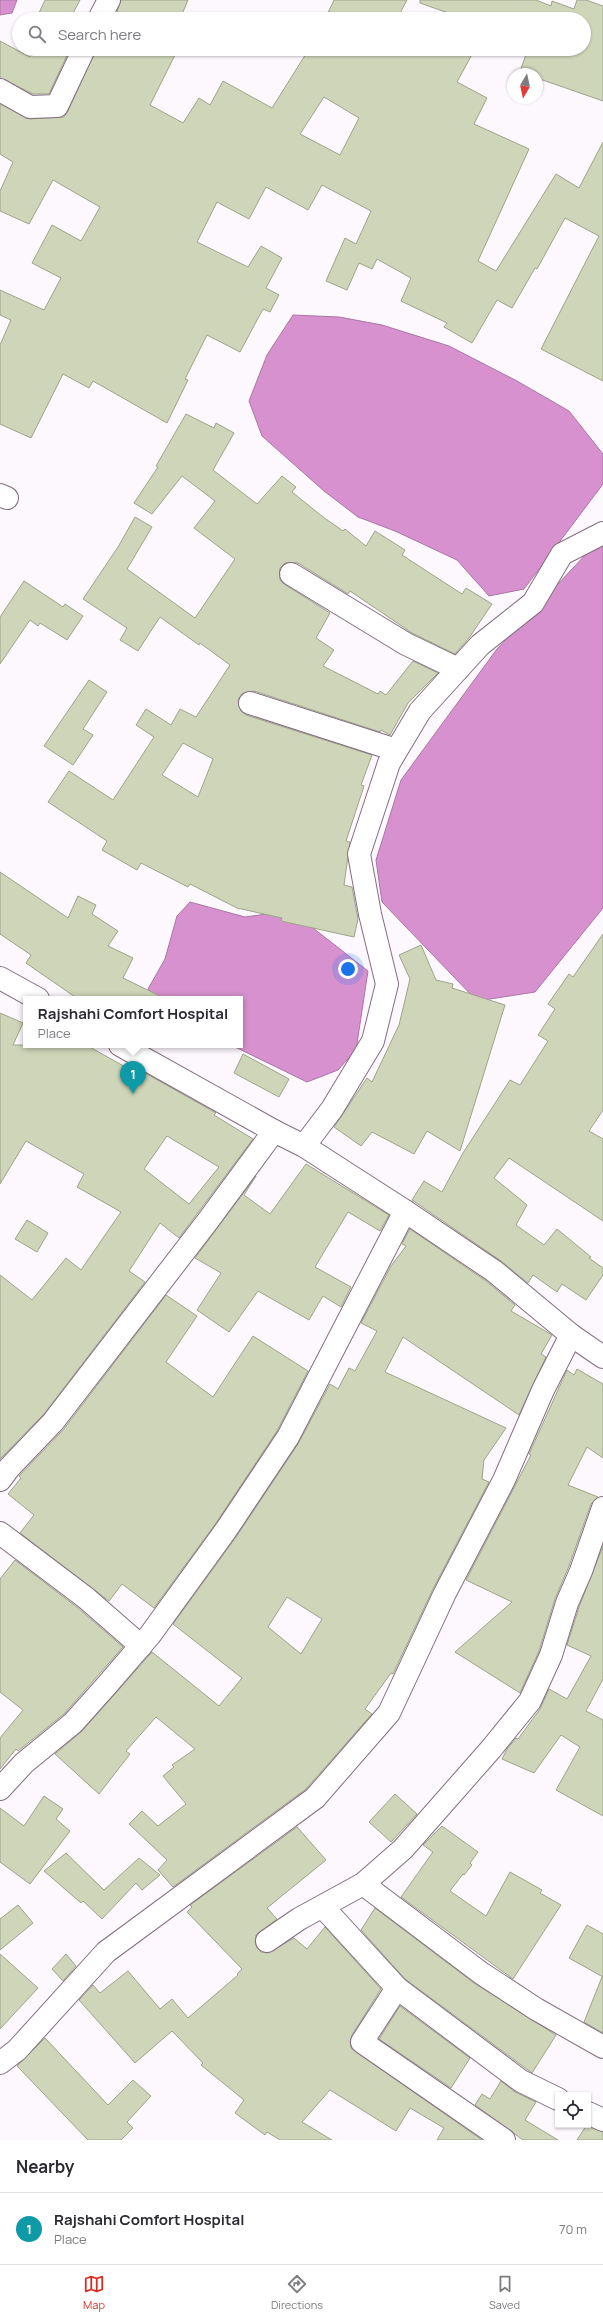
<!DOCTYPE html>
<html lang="en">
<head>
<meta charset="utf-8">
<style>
  body { margin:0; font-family:Manrope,sans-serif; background:#f7f7f7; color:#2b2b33 }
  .controls { position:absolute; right:12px; bottom:12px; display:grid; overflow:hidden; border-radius:0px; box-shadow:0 1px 3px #0004 }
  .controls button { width:36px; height:36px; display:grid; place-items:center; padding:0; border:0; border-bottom:1px solid #e1e1e2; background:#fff; color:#2b2b33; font:20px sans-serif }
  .compass { position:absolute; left:507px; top:68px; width:36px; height:36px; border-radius:50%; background:#fff; box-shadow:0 1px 3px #0004; rotate:189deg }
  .you { position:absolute; left:348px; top:969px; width:14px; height:14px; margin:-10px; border:3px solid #fff; border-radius:50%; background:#1a73e8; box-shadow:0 0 0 6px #1a73e833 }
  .badge { display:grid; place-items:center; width:26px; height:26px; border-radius:50%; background:#d93025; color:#fff; font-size:13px; font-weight:700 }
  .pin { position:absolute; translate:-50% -33px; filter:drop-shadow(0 1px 2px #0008) }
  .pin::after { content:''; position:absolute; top:21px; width:14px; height:12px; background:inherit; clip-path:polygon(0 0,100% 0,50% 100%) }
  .popup { position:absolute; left:23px; top:996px; width:220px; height:52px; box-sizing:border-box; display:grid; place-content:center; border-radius:0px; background:#fff; filter:drop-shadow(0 1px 3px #0005); font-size:13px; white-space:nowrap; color:#7c7c81 }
  .popup b { font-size:15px; color:#2b2b33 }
  .popup::after { content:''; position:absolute; left:50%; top:100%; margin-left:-8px; border:8px solid transparent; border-top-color:#fff }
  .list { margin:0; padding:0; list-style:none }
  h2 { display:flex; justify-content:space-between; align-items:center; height:52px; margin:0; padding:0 16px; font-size:17px }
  h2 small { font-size:13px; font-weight:400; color:#7c7c81 }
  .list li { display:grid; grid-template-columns:26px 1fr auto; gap:12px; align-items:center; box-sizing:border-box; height:72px; padding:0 16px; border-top:1px solid #e1e1e2 }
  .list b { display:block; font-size:15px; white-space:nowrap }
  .list p { margin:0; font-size:13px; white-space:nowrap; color:#7c7c81 }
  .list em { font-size:13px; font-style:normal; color:#7c7c81 }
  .icon { flex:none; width:22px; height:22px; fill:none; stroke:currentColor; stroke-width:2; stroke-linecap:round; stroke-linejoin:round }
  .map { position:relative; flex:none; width:603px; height:2140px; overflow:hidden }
  .search { position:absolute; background:#fff; box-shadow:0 1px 3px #0004; left:12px; right:12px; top:12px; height:44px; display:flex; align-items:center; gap:10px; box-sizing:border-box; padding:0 14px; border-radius:22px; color:#7c7c81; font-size:15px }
  .sheet { height:124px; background:#fff }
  nav { display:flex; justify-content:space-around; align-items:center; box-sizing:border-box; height:56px; border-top:1px solid #e1e1e2; background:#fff; font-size:11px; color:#7c7c81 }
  nav a { display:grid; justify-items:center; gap:2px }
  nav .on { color:#d93025 }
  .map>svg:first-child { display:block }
  .water { fill:#d891cf; stroke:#aa76a4 }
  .building { fill:#ced5b8; stroke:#9da489; fill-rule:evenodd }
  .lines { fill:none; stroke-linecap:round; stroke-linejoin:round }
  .minor-casing { stroke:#846e81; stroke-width:24 }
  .minor { stroke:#fff; stroke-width:22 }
</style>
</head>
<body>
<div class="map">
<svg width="603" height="2140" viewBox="0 0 603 2140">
  <rect width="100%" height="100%" fill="#fdf8fd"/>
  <!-- water -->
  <g class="water">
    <polygon points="0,0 17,0 12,13 0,15"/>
    <polygon points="293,315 339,317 382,325 449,346 517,381 569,411 603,454 603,484 524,589 489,596 457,560 395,531 358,517 324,491 262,436 249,401 267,355"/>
    <polygon points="603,545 603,908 535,992 477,1001 382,902 376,860 401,780 497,649 588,552"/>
    <polygon points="190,902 245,917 274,913 313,928 368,971 356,1050 338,1070 307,1082 231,1045 240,1045 240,999 155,999 148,989 165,959 177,916"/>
  </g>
  <!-- building -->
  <g class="building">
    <polygon points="45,0 80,0 70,19 45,19 38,15"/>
    <polygon points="121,0 188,0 180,19 131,19 117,12"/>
    <polygon points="334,0 407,0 397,19 325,19"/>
    <polygon points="420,0 536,0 551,6 552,1 574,9 577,0 586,0 603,6 603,101 537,78 537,74 519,74 528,49 584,49 584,19 465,19 420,3"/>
    <polygon points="0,41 30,57 34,49 70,49 49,94 33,94 0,78"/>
    <path d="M 96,49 L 178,49 L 150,105 L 183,123 L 199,98 L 210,105 L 223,81 L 272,108 L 309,49 L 475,49 L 457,82 L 487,98 L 474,124 L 529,149 L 478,261 L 496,271 L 556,174 L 579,188 L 603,142 L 603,381 L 541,349 L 599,236 L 565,218 L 537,269 L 535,268 L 512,308 L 497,300 L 472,343 L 444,327 L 447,323 L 401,301 L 411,278 L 377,259 L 372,269 L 359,263 L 347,290 L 326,281 L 345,238 L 356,244 L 371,211 L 322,185 L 308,210 L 266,187 L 249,219 L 217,202 L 197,242 L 248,267 L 261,246 L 282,258 L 266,288 L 279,295 L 270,312 L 263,309 L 240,352 L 207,335 L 185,379 L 188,380 L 167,423 L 93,381 L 89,388 L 63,374 L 31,438 L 0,424 L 0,345 L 11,320 L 0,315 L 0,290 L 44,310 L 61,278 L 32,263 L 52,225 L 81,241 L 100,207 L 53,180 L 29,224 L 0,211 L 0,191 L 13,162 L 0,154 L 0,104 L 30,119 L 64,117 L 68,111 ZM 324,97 L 359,118 L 340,155 L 300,134 Z"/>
    <path d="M 186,414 L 214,428 L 216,423 L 234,433 L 213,470 L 257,504 L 282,476 L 296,487 L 292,492 L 323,517 L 343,531 L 345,529 L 366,546 L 375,531 L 405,550 L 402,555 L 462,594 L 466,588 L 492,604 L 469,638 L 455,654 L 412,633 L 350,591 L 348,594 L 298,563 L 285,563 L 280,568 L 280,580 L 284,584 L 330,613 L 316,638 L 334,650 L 323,666 L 378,694 L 380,691 L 386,695 L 413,661 L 438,673 L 408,703 L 390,735 L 381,730 L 380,732 L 254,691 L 242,694 L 238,700 L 241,711 L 246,715 L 372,755 L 361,785 L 364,786 L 346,841 L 350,842 L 344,885 L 352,887 L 358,919 L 354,937 L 281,921 L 282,918 L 237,908 L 190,884 L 188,887 L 141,863 L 137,870 L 102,850 L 107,841 L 48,802 L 69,771 L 113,800 L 154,737 L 136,725 L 146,709 L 171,725 L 180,709 L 196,717 L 230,665 L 200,643 L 199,645 L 160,617 L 138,651 L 120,640 L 127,628 L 83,599 L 118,547 L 135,517 L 152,527 L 127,569 L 195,618 L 235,559 L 194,528 L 215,501 L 182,476 L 152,514 L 134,503 L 158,467 L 156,466 ZM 183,743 L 213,759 L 198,797 L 162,775 Z"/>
    <polygon points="24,581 63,607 65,604 83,616 67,640 40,623 38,626 30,620 0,664 0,617"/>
    <polygon points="89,680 107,692 83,729 93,735 73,765 44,746"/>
    <polygon points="0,872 68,918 78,896 96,905 92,914 118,931 108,946 133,958 123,978 166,999 78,999 26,963 31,955 0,934"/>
    <polygon points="603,934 603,1110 589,1131 603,1139 603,1221 509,1158 494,1178 527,1205 516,1225 544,1245 557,1229 591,1257 589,1258 603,1268 603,1275 586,1300 562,1284 557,1292 533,1275 528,1283 501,1261 412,1200 424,1181 442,1192 463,1153 510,1080 520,1085 548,1041 538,1035 555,1009 548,1004 569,974 573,977"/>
    <polygon points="421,945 436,980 453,984 452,988 505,1005 460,1151 427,1131 414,1154 372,1132 361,1146 334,1127 367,1078 372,1082 399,1025 410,979 399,955"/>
    <path d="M 0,1013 L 23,1023 L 13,1045 L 86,1045 L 129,1069 L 131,1065 L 216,1113 L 214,1115 L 253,1139 L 179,1238 L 160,1223 L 129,1271 L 145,1282 L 44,1414 L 0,1459 L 0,1275 L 32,1300 L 66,1258 L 81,1270 L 121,1212 L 77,1187 L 84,1174 L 26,1141 L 0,1184 ZM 167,1136 L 219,1167 L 189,1204 L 144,1169 Z"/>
    <polygon points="243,1054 289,1079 279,1097 234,1073"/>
    <polygon points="306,1164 389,1215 380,1231 348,1212 315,1267 351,1287 341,1307 323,1296 309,1320 258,1291 229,1332 197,1310 221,1273 195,1258 256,1176 244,1195 270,1214"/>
    <polygon points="27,1220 48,1233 37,1252 15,1239"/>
    <path d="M 410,1229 L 486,1281 L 515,1305 L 511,1311 L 552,1335 L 541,1354 L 546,1357 L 519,1415 L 403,1337 L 385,1372 L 506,1428 L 484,1460 L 482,1479 L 489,1482 L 434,1587 L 393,1674 L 391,1673 L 365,1709 L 372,1714 L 306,1789 L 173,1887 L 158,1870 L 167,1860 L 129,1824 L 142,1811 L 158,1826 L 186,1804 L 163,1776 L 174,1767 L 172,1765 L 195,1749 L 156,1717 L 126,1751 L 130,1754 L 99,1794 L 55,1754 L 82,1731 L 152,1652 L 219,1706 L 242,1678 L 173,1624 L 236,1537 L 298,1444 L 330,1384 L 338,1389 L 349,1368 L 355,1371 L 377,1331 L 361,1323 L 391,1266 L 406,1246 L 402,1244 ZM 287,1597 L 322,1619 L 301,1654 L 268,1627 Z"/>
    <polygon points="166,1295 197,1316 166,1362 213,1397 253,1336 308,1371 277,1431 216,1523 154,1608 122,1584 109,1601 20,1533 34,1515 8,1494 21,1478 19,1476 63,1430"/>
    <polygon points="577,1369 603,1384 603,1458 587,1447 568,1485 598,1497 591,1504 569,1566 555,1599 539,1651 520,1693 455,1652 512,1602 466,1580 531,1455 529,1454 567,1370 574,1375"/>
    <polygon points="603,1546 603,1679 586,1711 603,1720 603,1816 556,1790 580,1747 561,1735 534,1773 502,1759 507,1749 516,1738 518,1739 540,1709 549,1689 567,1699 591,1656 567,1645 579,1607"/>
    <polygon points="15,1560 78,1608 123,1647 64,1714 18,1751 16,1749 0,1769 0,1738 23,1710 0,1692 0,1579"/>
    <polygon points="395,1794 417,1814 391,1842 369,1822"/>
    <polygon points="44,1796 63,1809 56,1819 70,1831 30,1884 0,1862 0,1808 24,1826"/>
    <polygon points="442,1826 478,1852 470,1863 472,1865 464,1875 463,1874 450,1891 486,1916 510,1872 542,1890 540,1893 561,1905 513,1979 401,1897 433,1852 423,1845"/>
    <polygon points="297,1827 326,1860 267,1908 277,1919 256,1935 255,1942 257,1948 261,1952 268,1953 294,1938 307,1949 325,1927 381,1989 352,2035 350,2042 351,2048 482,2140 437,2140 444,2128 410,2108 396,2131 330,2090 302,2122 332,2140 280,2140 267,2132 265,2135 235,2113 244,2100 201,2065 203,2063 172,2031 135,2063 79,2000 93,1985 100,1993 128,1971 160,2009 172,1999 188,2018 238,1975 237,1974 242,1969 187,1912 192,1907 190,1905"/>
    <polygon points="66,1853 104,1890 139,1858 160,1875 142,1890 136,1883 102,1919 83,1901 81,1903 44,1871"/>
    <polygon points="18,1905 33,1923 0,1950 0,1919"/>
    <polygon points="375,1908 474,1983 556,2035 532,2073 405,1979 361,1930"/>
    <polygon points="587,1925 603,1934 603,1977 569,1958"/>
    <polygon points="0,1954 38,1988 0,2029"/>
    <polygon points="66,1954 76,1966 63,1981 52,1969"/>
    <polygon points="602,1977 603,1977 603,2033 584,2022"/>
    <polygon points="400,2006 470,2058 451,2088 379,2039"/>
    <polygon points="45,2038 108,2105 133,2080 151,2096 127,2122 133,2128 121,2140 88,2140 17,2066"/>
    <polygon points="501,2081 515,2092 536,2102 525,2120 558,2140 523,2140 475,2105 482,2094 490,2099"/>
    <polygon points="586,2126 603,2132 603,2140 577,2140"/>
  </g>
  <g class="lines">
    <!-- minor casing -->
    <g class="minor-casing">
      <g id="minor">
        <polyline points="99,19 109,0"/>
        <polyline points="0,90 30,107 57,106 84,49"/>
        <polyline points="0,495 7,498"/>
        <polyline points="291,574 406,644 458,669"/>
        <polyline points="250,703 396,750"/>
        <polyline points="0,978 38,999"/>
        <polyline points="120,1045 274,1131 304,1146 405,1211 494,1271 571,1335 603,1357"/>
        <polyline points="304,1146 332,1109 373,1041 387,984 370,914 359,854 389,763 420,711 480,645 533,603 562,554 603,533"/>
        <polyline points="0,1480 9,1468 53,1422 207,1222 274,1131"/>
        <polyline points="0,1533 86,1598 141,1646"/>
        <polyline points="0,1789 24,1763 73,1723 107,1685 150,1635 226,1530 288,1437 405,1211"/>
        <polyline points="363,1884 481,1973 536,2009 603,2047"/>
        <polyline points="323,1907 397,1988 521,2081 558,2099"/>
        <polyline points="267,1941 299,1919 363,1884 403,1849 491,1749 530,1701 551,1655 567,1603 581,1571 603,1508"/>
        <polyline points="397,1988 362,2042 504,2140"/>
        <polyline points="0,2063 17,2050 106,1952 315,1798 389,1713 445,1593 504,1480 543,1390 571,1335"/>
        <polyline points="588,2113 603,2120"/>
      </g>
    </g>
    <!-- minor -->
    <use href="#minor" class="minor"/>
  </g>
</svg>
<div class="controls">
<button><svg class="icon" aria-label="locate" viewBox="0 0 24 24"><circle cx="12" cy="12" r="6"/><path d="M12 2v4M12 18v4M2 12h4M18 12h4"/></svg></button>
</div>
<svg class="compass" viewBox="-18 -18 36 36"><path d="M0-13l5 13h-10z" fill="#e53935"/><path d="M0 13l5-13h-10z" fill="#7c7c81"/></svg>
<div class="you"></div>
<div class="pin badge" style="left:133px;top:1094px;background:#0f9aa8">1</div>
<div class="popup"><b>Rajshahi Comfort Hospital</b>Place</div>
<div class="search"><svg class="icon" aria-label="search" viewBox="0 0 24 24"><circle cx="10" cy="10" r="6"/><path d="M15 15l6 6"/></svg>Search here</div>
</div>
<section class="sheet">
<h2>Nearby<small></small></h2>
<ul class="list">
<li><span class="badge" style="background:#0f9aa8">1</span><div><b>Rajshahi Comfort Hospital</b><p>Place</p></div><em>70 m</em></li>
</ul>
</section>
<nav>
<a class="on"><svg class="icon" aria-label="map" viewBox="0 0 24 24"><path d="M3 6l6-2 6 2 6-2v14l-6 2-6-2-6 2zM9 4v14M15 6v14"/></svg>Map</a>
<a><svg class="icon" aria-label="directions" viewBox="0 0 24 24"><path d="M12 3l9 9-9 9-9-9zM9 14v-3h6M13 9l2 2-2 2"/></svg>Directions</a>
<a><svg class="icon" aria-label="saved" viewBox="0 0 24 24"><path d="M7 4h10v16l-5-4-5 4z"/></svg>Saved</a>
</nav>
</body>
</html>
